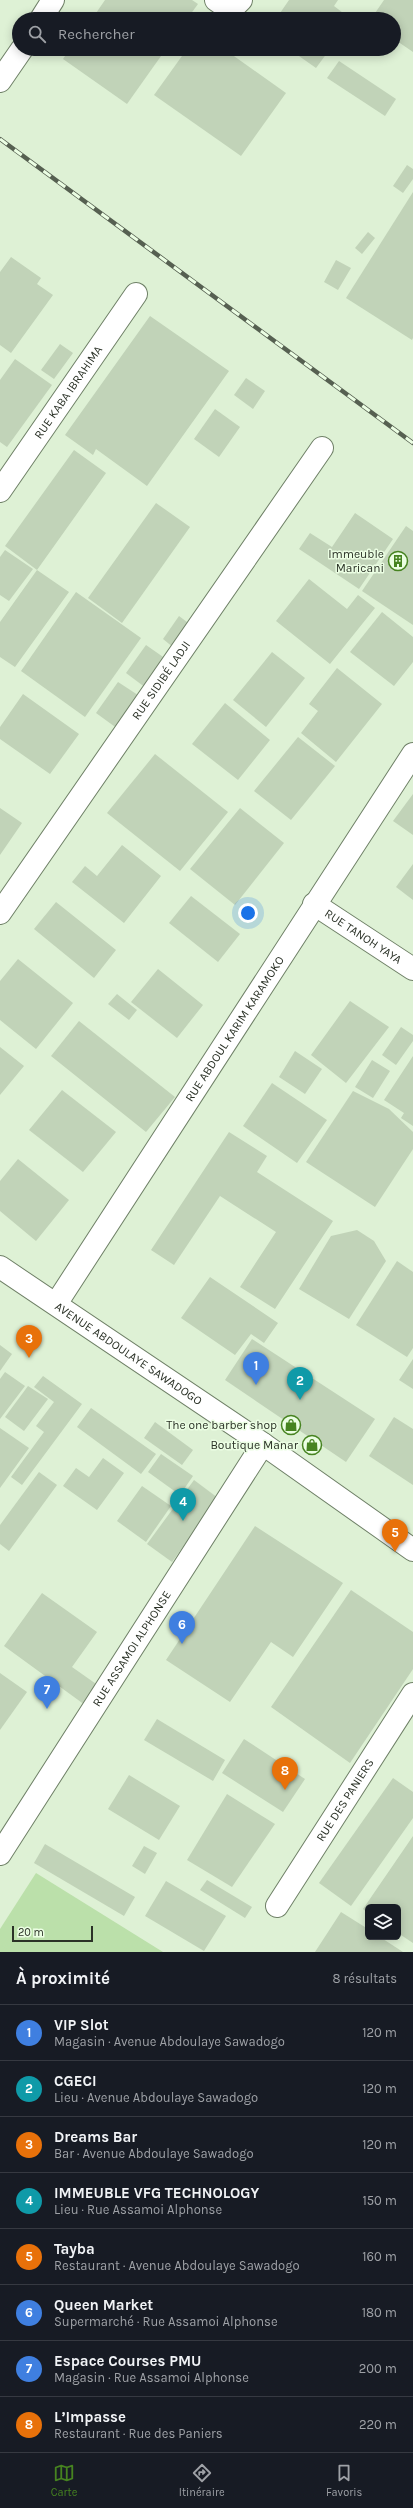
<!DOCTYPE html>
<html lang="fr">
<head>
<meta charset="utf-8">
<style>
  body { margin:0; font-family:Karla,sans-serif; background:#20242c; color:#f1f3f6 }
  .controls { position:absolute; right:12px; bottom:12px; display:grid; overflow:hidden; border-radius:6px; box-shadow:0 2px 10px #0003 }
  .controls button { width:36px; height:36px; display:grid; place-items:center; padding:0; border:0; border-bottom:1px solid #363941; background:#171b24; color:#f1f3f6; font:20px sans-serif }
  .scale { position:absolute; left:12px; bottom:10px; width:81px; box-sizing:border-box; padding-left:4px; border:2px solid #2b3227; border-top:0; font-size:11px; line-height:14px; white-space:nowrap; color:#2b3227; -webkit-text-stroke:3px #ebfee3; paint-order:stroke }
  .you { position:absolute; left:248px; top:913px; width:14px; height:14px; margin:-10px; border:3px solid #fff; border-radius:50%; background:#1a73e8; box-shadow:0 0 0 6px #1a73e833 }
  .badge { display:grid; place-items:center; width:26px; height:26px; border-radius:50%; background:#468320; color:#fff; font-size:13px; font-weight:700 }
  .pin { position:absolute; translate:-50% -33px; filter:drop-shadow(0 1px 2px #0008) }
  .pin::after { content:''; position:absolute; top:21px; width:14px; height:12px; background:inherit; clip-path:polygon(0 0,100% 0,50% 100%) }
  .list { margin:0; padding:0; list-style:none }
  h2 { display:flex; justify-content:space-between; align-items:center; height:52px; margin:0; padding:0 16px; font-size:17px }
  h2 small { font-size:13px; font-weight:400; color:#9ea1a6 }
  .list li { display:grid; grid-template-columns:26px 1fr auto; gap:12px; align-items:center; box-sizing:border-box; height:56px; padding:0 16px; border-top:1px solid #363941 }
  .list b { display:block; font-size:15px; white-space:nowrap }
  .list p { margin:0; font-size:13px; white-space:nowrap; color:#9ea1a6 }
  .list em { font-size:13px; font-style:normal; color:#9ea1a6 }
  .icon { flex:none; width:22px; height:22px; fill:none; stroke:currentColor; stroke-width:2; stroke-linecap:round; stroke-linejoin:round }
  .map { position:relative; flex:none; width:413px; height:1952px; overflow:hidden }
  .search { position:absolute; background:#171b24; box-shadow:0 2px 10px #0003; left:12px; right:12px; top:12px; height:44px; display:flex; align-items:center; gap:10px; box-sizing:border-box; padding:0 14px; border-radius:22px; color:#9ea1a6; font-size:15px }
  .sheet { height:500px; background:#171b24 }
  nav { display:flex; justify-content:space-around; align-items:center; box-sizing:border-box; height:56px; border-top:1px solid #363941; background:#171b24; font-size:11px; color:#9ea1a6 }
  nav a { display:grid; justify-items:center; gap:2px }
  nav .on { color:#468320 }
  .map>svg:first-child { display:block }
  .green { fill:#bbe0aa }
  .building { fill:#c1d3b8 }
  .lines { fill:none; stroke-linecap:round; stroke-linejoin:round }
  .minor-casing { stroke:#6f8067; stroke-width:24 }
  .minor { stroke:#fff; stroke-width:22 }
  .rail-casing { stroke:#566051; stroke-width:4.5 }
  .rail { stroke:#ebfee3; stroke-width:3; stroke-dasharray:9; stroke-linecap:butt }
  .labels { text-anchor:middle; stroke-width:3; stroke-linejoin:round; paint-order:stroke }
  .street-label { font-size:12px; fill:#2b3227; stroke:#ebfee3 }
  .poi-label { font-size:12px; fill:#2b3227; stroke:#ebfee3; text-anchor:end }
</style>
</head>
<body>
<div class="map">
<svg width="413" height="1952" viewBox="0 0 413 1952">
  <rect width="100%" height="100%" fill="#def1d5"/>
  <!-- green -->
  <polygon class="green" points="36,1873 163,1952 0,1952 0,1929"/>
  <!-- building -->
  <g class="building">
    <polygon points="105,0 192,0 198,4 187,19 92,19"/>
    <polygon points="289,0 338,0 334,6 351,19 276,19"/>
    <polygon points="384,0 413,0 413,52 394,39 394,19 371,19"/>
    <polygon points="70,49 166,49 127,104 63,59"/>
    <polygon points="187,49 224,49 286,93 241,156 154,95"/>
    <polygon points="289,49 330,49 316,68"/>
    <polygon points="339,61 396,99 385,116 327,78"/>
    <polygon points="407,165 413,169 413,179 403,193 393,186"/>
    <polygon points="413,192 413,338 412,340 346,298"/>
    <polygon points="368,232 375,238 362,254 355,248"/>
    <polygon points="11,257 41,278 37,284 53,295 11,353 0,345 0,272"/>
    <polygon points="336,260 351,268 338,290 324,282"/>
    <polygon points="150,316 229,371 147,486 96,449 93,455 65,435"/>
    <polygon points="60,344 73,353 54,379 41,370"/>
    <polygon points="15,359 52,385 7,447 0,442 0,380"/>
    <polygon points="246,378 265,391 253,409 234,395"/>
    <polygon points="215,409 240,427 219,457 194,439"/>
    <polygon points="74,450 106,473 37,570 69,592 15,667 0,657 0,622 37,570 5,546"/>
    <polygon points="156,503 190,527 122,623 88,598"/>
    <polygon points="355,513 393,539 359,589 299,549 310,533 332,547"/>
    <polygon points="406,526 413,531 413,625 362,591"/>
    <polygon points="5,550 33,569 9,601 0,595 0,557"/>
    <polygon points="309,579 347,609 358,595 375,608 330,664 276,621"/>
    <polygon points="76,592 141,638 85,717 21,671"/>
    <polygon points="382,612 413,637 413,662 394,686 350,652"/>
    <polygon points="179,616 191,625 174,648 163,639"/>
    <polygon points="146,645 166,659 146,688 126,673"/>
    <polygon points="272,652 305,678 266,727 233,700"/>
    <polygon points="337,668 382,704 336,762 301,733 318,711 309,704"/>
    <polygon points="118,682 141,697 118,729 96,713"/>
    <polygon points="23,694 79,734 50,774 0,739 0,727"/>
    <polygon points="225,703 270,740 238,780 192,744"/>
    <polygon points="298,737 335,766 291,820 254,791"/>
    <polygon points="155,754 228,812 180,871 107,813"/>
    <polygon points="413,794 413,835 393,821"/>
    <polygon points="0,808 22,823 0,855"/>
    <polygon points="240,808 284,843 235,905 190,869"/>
    <polygon points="122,845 161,876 124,923 72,882 85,866 97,876"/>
    <polygon points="413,864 413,900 396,887"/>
    <polygon points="191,896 240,934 218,962 169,923"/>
    <polygon points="56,902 116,950 94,978 34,929"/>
    <polygon points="18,959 73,1003 36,1049 0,1020 0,981"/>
    <polygon points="158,969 203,1005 177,1038 131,1002"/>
    <polygon points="117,994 137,1010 129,1020 108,1004"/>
    <polygon points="350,1001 389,1027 346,1083 311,1055"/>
    <polygon points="79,1021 175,1097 146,1132 51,1056"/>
    <polygon points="401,1027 413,1035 413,1041 396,1065 382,1055"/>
    <polygon points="0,1047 24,1066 0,1095"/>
    <polygon points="295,1051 322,1069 305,1094 279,1077"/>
    <polygon points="413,1056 413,1126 401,1118 404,1113 384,1100"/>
    <polygon points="372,1060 390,1071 373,1098 355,1087"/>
    <polygon points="272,1083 327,1120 297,1163 243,1126"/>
    <polygon points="62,1090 116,1132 83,1172 29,1130"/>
    <polygon points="353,1091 389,1109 413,1132 413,1149 375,1207 306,1162"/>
    <polygon points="229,1132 267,1156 257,1172 333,1221 275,1309 240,1287 276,1232 220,1196 174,1265 151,1250"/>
    <polygon points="18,1159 69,1200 36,1241 0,1211 0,1181"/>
    <polygon points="357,1230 374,1241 386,1261 349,1319 299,1289 331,1236"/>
    <polygon points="397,1261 413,1272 413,1348 407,1357 356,1325"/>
    <polygon points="210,1277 278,1323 264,1343 251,1334 235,1355 181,1318"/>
    <polygon points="252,1339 375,1419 346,1462 225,1380"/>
    <polygon points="0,1345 12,1354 0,1371"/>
    <polygon points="413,1359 413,1389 399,1380"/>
    <polygon points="5,1372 25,1386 0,1419 0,1379"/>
    <polygon points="43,1376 82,1404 22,1485 11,1477 44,1432 36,1426 54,1402 34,1387"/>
    <polygon points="28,1386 48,1399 24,1431 5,1417"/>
    <polygon points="91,1408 156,1454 141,1474 77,1427"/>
    <polygon points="394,1417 413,1429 413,1485 369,1456"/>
    <polygon points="155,1422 193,1450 182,1465 144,1438"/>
    <polygon points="0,1428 29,1448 0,1488"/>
    <polygon points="161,1454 193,1476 180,1495 148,1472"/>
    <polygon points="103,1458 124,1473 97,1510 63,1486 76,1468 89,1477"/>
    <polygon points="39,1472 57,1485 9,1551 0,1544 0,1525"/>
    <polygon points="194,1480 218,1498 172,1562 147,1544"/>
    <polygon points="142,1486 171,1506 146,1542 117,1521"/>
    <polygon points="255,1526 343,1583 293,1657 271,1642 230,1702 166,1660"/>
    <polygon points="351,1590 413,1632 413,1669 350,1763 271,1707"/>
    <polygon points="42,1593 97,1632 72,1667 99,1686 85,1705 4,1646"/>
    <polygon points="0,1673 27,1692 0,1730"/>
    <polygon points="157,1719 225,1760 213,1781 144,1740"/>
    <polygon points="244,1739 305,1779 283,1812 222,1773"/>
    <polygon points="129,1775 180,1806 159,1840 108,1809"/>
    <polygon points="393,1778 413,1792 413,1818 351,1906 319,1883"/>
    <polygon points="227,1794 275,1824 232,1887 187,1860"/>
    <polygon points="413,1836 413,1943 398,1933 398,1907 368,1907 368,1913 363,1909"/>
    <polygon points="45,1844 135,1897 124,1916 34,1863"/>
    <polygon points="144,1846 157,1853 145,1874 132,1866"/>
    <polygon points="207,1880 252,1907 245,1918 200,1890"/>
    <polygon points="166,1881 226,1916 204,1951 145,1916"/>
    <polygon points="341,1912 368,1929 368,1937 380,1937 403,1952 315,1952"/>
  </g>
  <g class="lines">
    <!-- minor casing -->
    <g class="minor-casing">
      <g id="minor">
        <polyline points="216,0 226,7 237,4 241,0"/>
        <polyline points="41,19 53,0"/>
        <polyline points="0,81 22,49"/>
        <path id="s1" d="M 0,491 L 136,294"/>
        <path id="s2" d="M 314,904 L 413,969"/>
        <path id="s3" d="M 0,913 L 322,448"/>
        <path id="s4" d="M 0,1267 L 263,1444 L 413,1550"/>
        <path id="s5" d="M 56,1304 L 413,754"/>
        <path id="s6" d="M 0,1854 L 263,1444"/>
        <path id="s7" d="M 277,1906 L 413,1694"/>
      </g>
    </g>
    <!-- minor -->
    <use href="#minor" class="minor"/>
    <!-- rail casing -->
    <g class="rail-casing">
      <polyline id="rail" points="0,139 413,443"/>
    </g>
    <!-- rail -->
    <use href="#rail" class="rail"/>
  </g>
  <!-- icons -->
  <defs>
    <g id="building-ring" transform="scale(1)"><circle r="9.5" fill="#ebfee3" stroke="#468320" stroke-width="1.5"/><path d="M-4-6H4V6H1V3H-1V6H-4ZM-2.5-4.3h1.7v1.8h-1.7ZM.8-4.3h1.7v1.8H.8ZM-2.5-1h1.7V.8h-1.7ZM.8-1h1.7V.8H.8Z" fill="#468320"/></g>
    <g id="shop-ring" transform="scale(1)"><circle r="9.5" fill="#ebfee3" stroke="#468320" stroke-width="1.5"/><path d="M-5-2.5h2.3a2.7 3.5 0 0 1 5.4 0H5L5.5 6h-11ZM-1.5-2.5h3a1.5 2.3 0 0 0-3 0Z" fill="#468320"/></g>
  </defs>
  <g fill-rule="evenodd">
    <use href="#building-ring" x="398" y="561"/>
    <use href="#shop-ring" x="291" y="1425"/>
    <use href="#shop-ring" x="312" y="1445"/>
  </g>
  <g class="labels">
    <!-- street labels -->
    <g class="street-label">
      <text dy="4" stroke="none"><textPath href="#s1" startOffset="120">RUE KABA IBRAHIMA</textPath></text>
      <text dy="4" stroke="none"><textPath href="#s3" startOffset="283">RUE SIDIBÉ LADJI</textPath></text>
      <text dy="4" stroke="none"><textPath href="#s2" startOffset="59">RUE TANOH YAYA</textPath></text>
      <text dy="4" stroke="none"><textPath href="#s5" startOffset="328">RUE ABDOUL KARIM KARAMOKO</textPath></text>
      <text dy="4" stroke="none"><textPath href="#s4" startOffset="155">AVENUE ABDOULAYE SAWADOGO</textPath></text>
      <text dy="4" stroke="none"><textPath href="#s6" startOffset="244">RUE ASSAMOI ALPHONSE</textPath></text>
      <text dy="4" stroke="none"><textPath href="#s7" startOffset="126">RUE DES PANIERS</textPath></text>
    </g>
    <!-- poi labels -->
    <g class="poi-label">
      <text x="384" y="558">Immeuble<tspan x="384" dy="14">Maricani</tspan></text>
      <text x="277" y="1429">The one barber shop</text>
      <text x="298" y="1449">Boutique Manar</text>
    </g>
  </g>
</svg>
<div class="controls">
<button><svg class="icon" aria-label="layers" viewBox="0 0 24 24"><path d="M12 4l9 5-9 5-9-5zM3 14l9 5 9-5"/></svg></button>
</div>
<div class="scale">20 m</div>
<div class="you"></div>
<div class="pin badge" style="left:256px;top:1385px;background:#3f7fe0">1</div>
<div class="pin badge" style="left:300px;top:1400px;background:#0f9aa8">2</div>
<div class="pin badge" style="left:29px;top:1358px;background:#e8710a">3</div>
<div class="pin badge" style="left:183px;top:1521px;background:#0f9aa8">4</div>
<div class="pin badge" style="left:395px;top:1552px;background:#e8710a">5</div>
<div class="pin badge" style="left:182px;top:1644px;background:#3f7fe0">6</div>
<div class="pin badge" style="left:47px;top:1709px;background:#3f7fe0">7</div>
<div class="pin badge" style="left:285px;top:1790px;background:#e8710a">8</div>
<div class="search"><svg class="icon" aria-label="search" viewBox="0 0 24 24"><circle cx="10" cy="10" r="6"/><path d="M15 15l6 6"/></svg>Rechercher</div>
</div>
<section class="sheet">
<h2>À proximité<small>8 résultats</small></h2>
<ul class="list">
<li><span class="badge" style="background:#3f7fe0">1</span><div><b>VIP Slot</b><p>Magasin · Avenue Abdoulaye Sawadogo</p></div><em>120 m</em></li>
<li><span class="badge" style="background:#0f9aa8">2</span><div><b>CGECI</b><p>Lieu · Avenue Abdoulaye Sawadogo</p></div><em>120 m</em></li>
<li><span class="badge" style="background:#e8710a">3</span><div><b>Dreams Bar</b><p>Bar · Avenue Abdoulaye Sawadogo</p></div><em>120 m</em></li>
<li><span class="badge" style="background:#0f9aa8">4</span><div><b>IMMEUBLE VFG TECHNOLOGY</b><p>Lieu · Rue Assamoi Alphonse</p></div><em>150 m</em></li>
<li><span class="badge" style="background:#e8710a">5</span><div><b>Tayba</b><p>Restaurant · Avenue Abdoulaye Sawadogo</p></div><em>160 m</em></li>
<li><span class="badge" style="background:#3f7fe0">6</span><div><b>Queen Market</b><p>Supermarché · Rue Assamoi Alphonse</p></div><em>180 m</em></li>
<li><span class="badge" style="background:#3f7fe0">7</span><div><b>Espace Courses PMU</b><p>Magasin · Rue Assamoi Alphonse</p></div><em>200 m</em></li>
<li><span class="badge" style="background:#e8710a">8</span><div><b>L’Impasse</b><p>Restaurant · Rue des Paniers</p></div><em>220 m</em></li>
</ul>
</section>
<nav>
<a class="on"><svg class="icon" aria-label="map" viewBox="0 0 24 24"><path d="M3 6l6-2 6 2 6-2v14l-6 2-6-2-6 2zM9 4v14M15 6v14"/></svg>Carte</a>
<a><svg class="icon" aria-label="directions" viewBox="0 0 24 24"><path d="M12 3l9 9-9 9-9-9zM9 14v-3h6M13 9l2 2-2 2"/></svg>Itinéraire</a>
<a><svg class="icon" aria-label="saved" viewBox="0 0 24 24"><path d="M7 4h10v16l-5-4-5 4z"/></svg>Favoris</a>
</nav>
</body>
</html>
